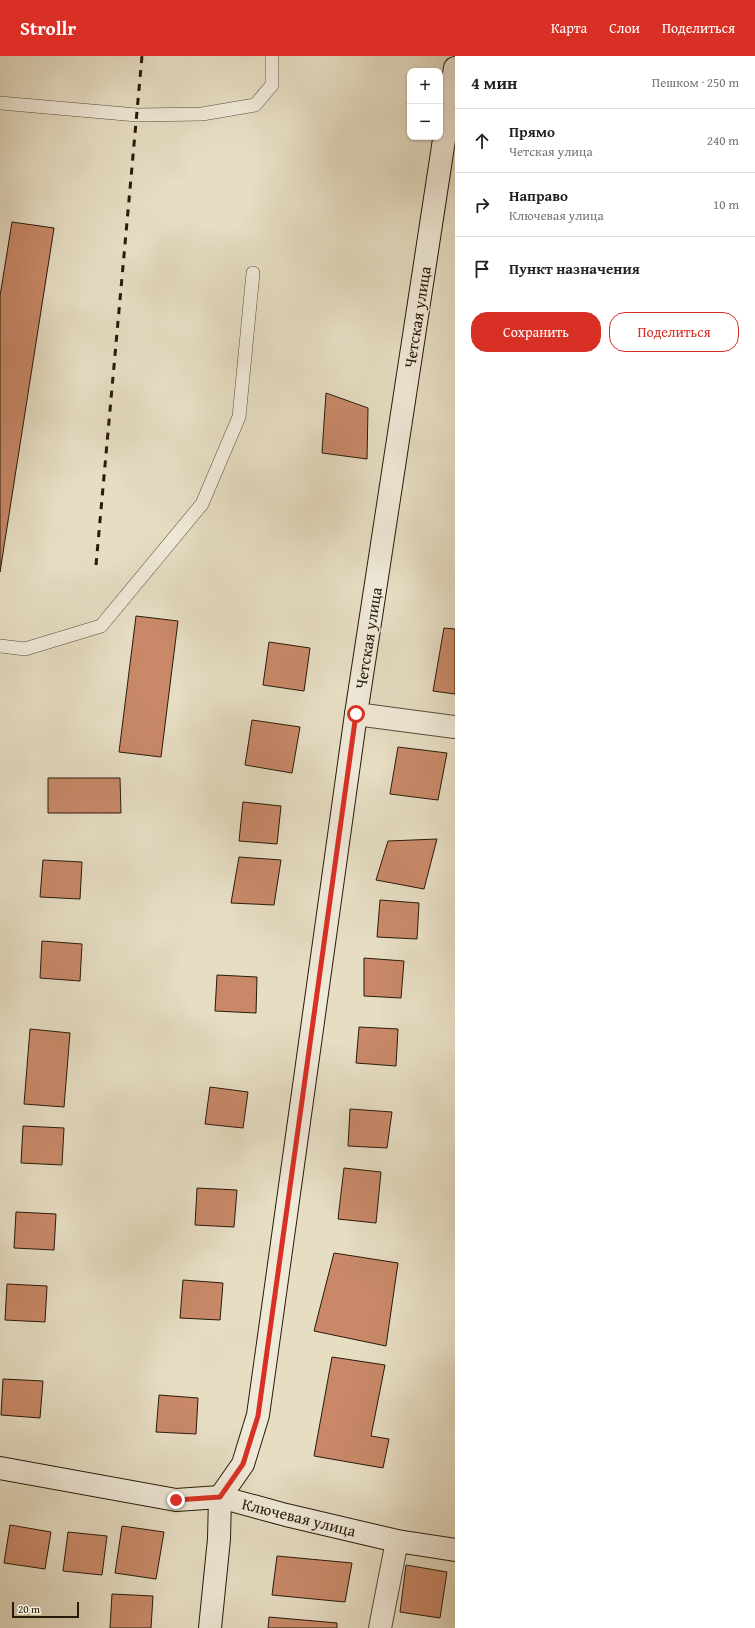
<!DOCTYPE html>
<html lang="ru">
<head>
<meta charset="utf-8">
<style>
  body { margin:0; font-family:"Gentium Book Plus",serif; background:#f6f6f6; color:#222 }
  .controls { position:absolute; right:12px; top:12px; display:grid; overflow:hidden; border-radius:8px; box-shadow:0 1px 3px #0004 }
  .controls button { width:36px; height:36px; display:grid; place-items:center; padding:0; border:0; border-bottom:1px solid #e0e0e0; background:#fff; color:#222; font:20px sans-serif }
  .scale { position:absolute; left:12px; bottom:10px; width:67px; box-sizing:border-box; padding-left:4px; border:2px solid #281a09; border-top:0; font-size:11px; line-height:14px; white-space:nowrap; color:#281a09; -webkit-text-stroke:3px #efe9d8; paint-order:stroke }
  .stop { position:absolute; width:12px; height:12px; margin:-9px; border:3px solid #d93025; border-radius:50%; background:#fff }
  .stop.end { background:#d93025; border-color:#fff; box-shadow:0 1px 4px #0008 }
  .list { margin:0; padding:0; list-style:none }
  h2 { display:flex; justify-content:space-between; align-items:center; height:52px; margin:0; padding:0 16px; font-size:17px }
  h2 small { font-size:13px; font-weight:400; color:#767676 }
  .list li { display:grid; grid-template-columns:26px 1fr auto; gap:12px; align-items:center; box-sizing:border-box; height:64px; padding:0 16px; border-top:1px solid #e0e0e0 }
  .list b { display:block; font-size:15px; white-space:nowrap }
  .list p { margin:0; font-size:13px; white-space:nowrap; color:#767676 }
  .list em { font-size:13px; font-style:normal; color:#767676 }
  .actions { display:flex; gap:8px; padding:12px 16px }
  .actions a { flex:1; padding:9px 0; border:1px solid #d93025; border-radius:16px; text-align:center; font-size:14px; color:#d93025 }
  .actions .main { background:#d93025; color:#fff }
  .icon { flex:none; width:22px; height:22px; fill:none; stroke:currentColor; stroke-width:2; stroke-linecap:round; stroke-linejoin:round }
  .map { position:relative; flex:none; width:455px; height:1572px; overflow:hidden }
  header { display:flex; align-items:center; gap:24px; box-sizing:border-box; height:56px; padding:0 20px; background:#d93025; color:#fff }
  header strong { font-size:19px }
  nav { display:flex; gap:22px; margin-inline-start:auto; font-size:14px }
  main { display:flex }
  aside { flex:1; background:#fff }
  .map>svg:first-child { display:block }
  .building { fill:#c98969; stroke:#281a09 }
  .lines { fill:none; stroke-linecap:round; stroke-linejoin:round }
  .lane-casing { stroke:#584b38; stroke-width:14 }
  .street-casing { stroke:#584b38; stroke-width:24 }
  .secondary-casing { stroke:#281a09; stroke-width:24 }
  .lane { stroke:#efe9d8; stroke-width:13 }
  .street { stroke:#efe9d8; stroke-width:22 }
  .secondary { stroke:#efe9d8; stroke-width:22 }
  .rail { stroke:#281a09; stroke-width:3; stroke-dasharray:7 7; stroke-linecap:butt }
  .route { stroke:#d93025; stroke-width:5 }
  .labels { text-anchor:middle; stroke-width:3; stroke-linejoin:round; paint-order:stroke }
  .street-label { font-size:16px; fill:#281a09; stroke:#efe9d8 }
</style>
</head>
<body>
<header>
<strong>Strollr</strong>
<nav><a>Карта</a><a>Слои</a><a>Поделиться</a></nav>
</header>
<main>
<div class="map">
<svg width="455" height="1572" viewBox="0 0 455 1572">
  <rect width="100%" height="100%" fill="#e6ddc3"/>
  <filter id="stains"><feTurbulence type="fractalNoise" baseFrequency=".005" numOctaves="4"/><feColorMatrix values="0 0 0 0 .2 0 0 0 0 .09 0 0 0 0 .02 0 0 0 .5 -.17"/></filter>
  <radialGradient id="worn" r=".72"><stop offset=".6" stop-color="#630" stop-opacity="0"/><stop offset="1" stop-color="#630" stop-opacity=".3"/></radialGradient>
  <!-- building -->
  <g class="building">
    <polygon points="12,166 54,172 0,516 0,240"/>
    <polygon points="326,337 368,352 367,403 322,397"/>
    <polygon points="136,560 178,565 161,701 119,696"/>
    <polygon points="444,572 455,573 455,638 433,635"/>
    <polygon points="269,586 310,592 304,635 263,629"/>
    <polygon points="252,664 300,671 292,717 245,709"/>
    <polygon points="398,691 447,697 438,744 390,738"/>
    <polygon points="48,722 120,722 121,757 48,757"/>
    <polygon points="243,746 281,750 277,788 239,785"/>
    <polygon points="437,783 424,833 376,824 388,785"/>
    <polygon points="239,801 281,804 274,849 231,847"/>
    <polygon points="43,804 82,806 80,843 40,841"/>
    <polygon points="380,844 419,847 417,883 377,881"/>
    <polygon points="42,885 82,888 80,925 40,922"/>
    <polygon points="364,902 404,905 401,942 364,940"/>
    <polygon points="217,919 257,921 256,957 215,955"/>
    <polygon points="359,971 398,973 396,1010 356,1007"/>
    <polygon points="30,973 70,977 64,1051 24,1048"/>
    <polygon points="210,1031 248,1036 243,1072 205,1068"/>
    <polygon points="350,1053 392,1056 387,1092 348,1090"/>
    <polygon points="23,1070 64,1072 62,1109 21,1107"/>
    <polygon points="344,1112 381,1116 376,1167 338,1163"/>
    <polygon points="197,1132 237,1134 234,1171 195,1169"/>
    <polygon points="16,1156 56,1158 54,1194 14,1192"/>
    <polygon points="334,1197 398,1207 386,1290 314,1275"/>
    <polygon points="183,1224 223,1227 220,1264 180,1262"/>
    <polygon points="7,1228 47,1230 45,1266 5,1264"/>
    <polygon points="332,1301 385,1309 371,1380 389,1383 383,1412 314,1400"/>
    <polygon points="3,1323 43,1325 40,1362 1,1359"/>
    <polygon points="159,1339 198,1342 196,1378 156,1376"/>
    <polygon points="10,1469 51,1476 45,1513 4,1507"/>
    <polygon points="122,1470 164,1476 156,1523 115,1517"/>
    <polygon points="68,1476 107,1480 102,1519 63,1515"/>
    <polygon points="277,1500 352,1507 345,1546 272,1539"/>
    <polygon points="406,1509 447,1516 440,1562 400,1556"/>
    <polygon points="112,1538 153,1540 151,1572 110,1572"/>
    <polygon points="269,1561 337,1567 337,1572 268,1572"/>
  </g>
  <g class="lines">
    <!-- lane casing -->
    <g class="lane-casing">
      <g id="lane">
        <polyline points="0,47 137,59 202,58 255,49 272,29 272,0"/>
        <polyline points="0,590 25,593 101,570 202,448 239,361 253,217"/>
      </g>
    </g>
    <!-- street casing -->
    <g class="street-casing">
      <g id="street">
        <polyline points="356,658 455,671"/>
        <polyline points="380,1572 397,1485"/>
      </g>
    </g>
    <!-- secondary casing -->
    <g class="secondary-casing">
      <g id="secondary">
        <polyline points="0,1412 176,1444 220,1441 286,1459 397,1485 455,1494"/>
        <polyline points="210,1572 219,1483 220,1441 243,1408 258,1359 356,658 455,12"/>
      </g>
    </g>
    <!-- lane -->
    <use href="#lane" class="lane"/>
    <!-- street -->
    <use href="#street" class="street"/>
    <!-- secondary -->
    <use href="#secondary" class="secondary"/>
    <!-- rail -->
    <polyline class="rail" points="96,509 142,0"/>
  </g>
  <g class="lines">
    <!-- route -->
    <polyline class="route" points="176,1444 220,1441 243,1408 258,1360 356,658"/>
  </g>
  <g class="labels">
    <!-- street labels -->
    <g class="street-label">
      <text transform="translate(417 261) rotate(-81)" y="6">Четская улица</text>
      <text transform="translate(368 582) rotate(-81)" y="6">Четская улица</text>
      <text transform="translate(299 1461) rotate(14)" y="6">Ключевая улица</text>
    </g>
  </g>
  <rect width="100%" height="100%" filter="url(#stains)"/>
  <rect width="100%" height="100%" fill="url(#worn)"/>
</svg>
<div class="controls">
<button>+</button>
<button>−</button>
</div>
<div class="scale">20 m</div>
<div class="stop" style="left:356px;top:658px"></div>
<div class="stop end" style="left:176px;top:1444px"></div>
</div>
<aside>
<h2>4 мин<small>Пешком · 250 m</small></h2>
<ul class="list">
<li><svg class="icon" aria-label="ahead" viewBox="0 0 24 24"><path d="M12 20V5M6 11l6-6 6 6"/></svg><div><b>Прямо</b><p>Четская улица</p></div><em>240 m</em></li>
<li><svg class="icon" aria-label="right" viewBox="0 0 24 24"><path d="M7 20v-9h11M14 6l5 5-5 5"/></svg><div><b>Направо</b><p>Ключевая улица</p></div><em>10 m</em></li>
<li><svg class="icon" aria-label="arrive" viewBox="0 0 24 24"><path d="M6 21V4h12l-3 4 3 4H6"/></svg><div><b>Пункт назначения</b></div></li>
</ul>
<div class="actions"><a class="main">Сохранить</a><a>Поделиться</a></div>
</aside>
</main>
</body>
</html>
